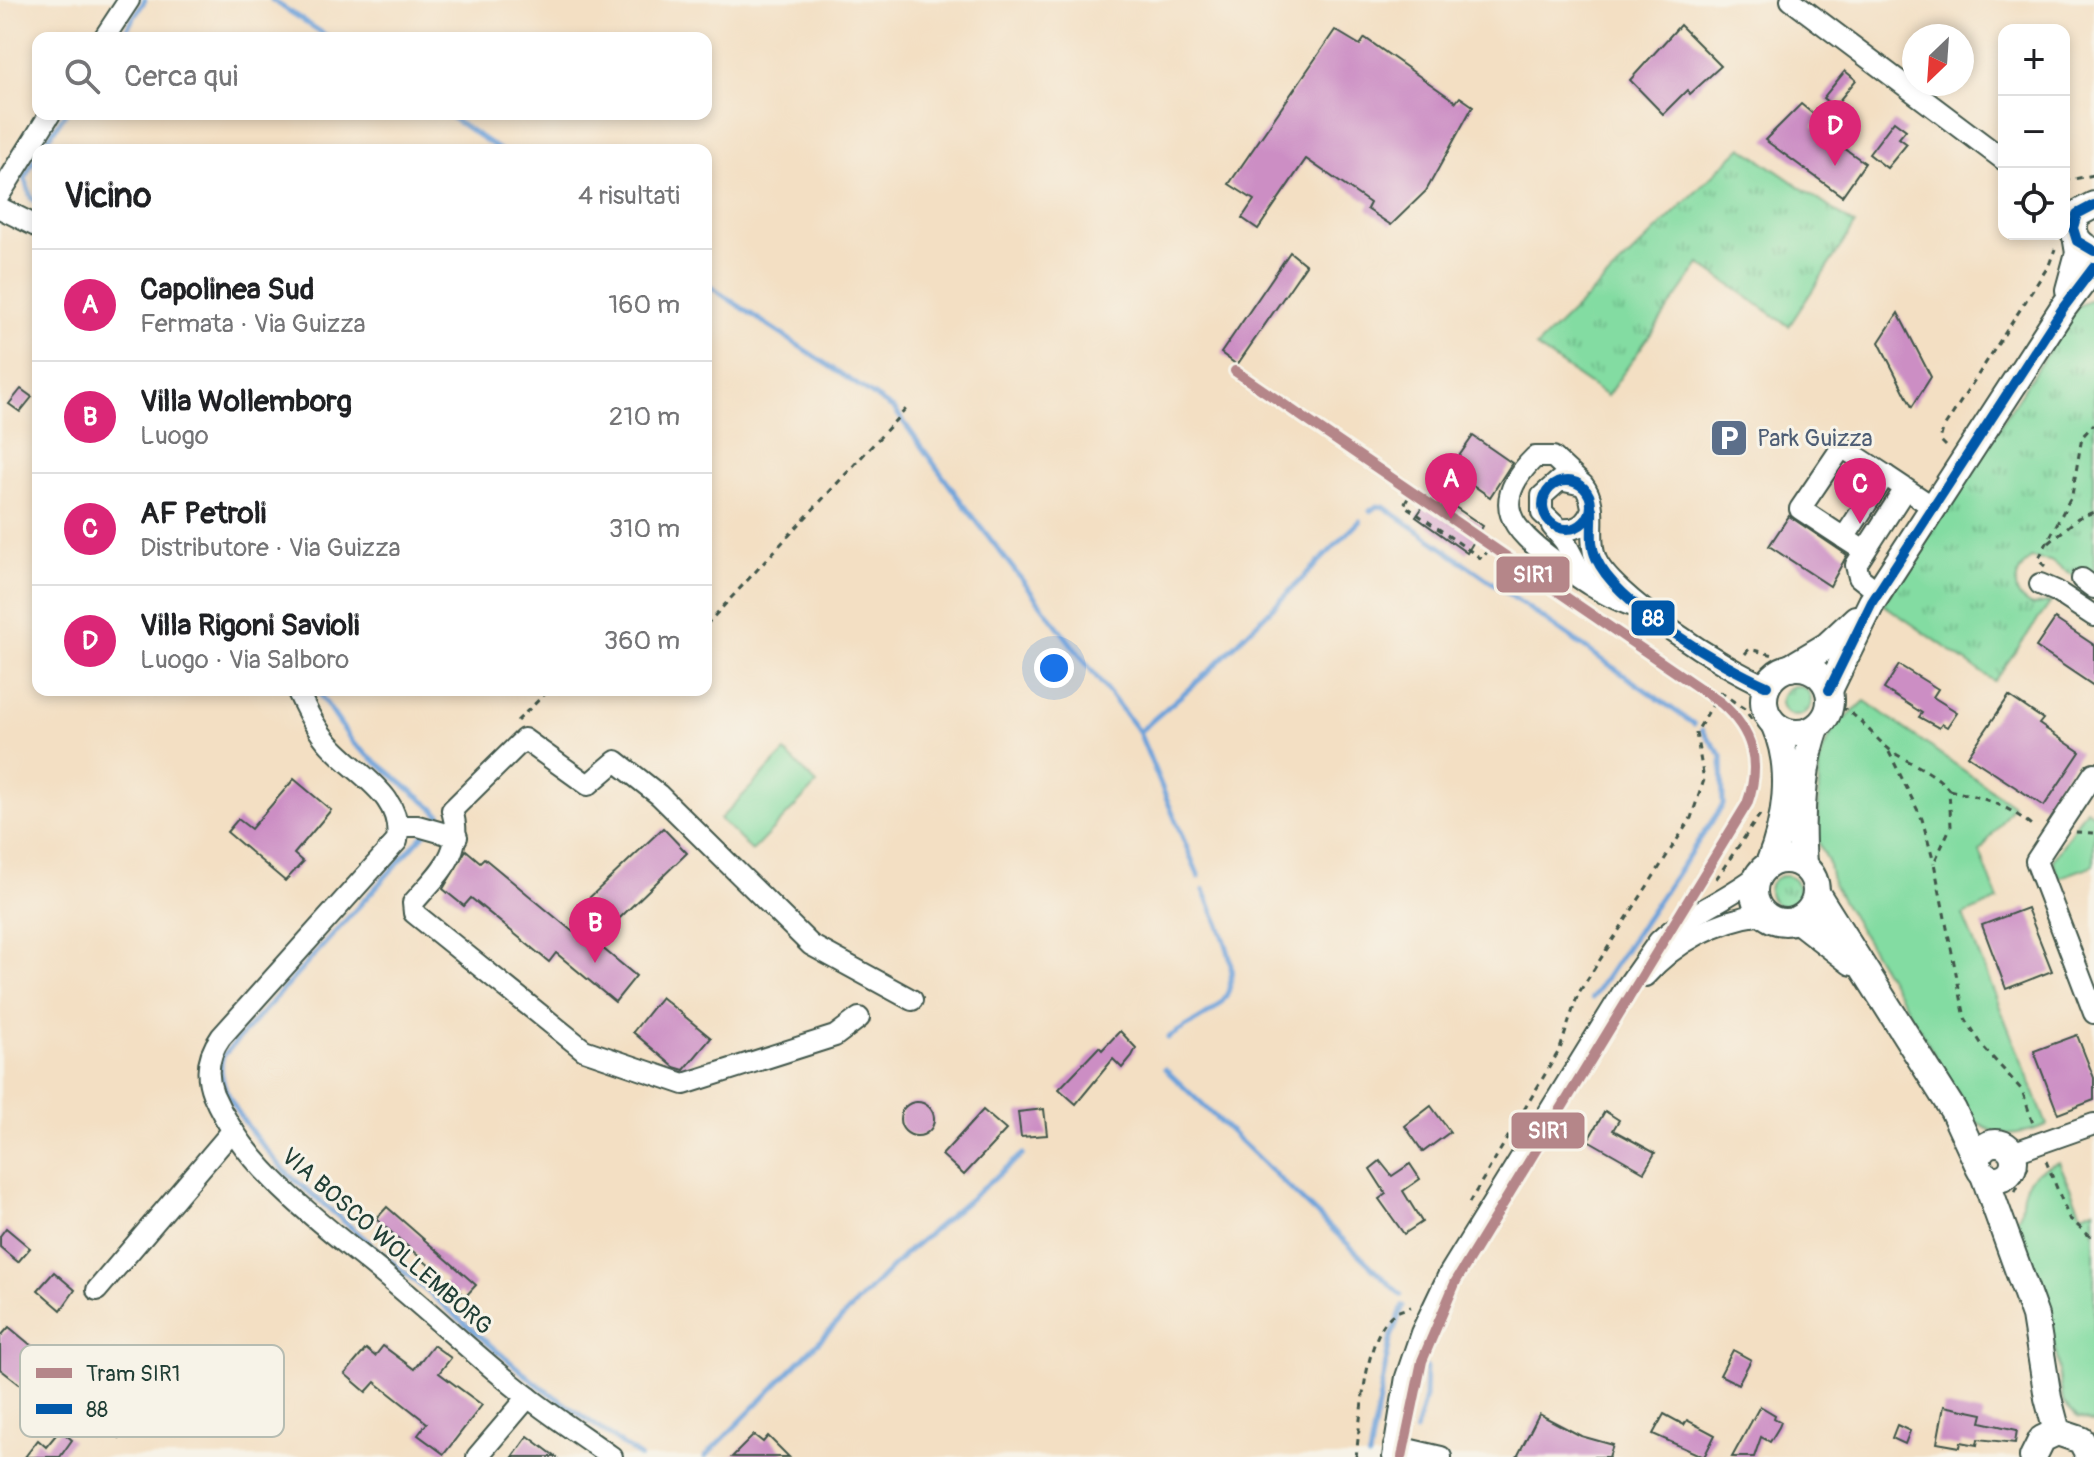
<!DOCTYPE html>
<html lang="it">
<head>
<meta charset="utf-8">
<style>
  body { margin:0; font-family:Pangolin,sans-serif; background:#f2f2f2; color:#202124 }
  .controls { position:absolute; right:24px; top:24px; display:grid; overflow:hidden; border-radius:16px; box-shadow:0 4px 12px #0003 }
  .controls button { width:72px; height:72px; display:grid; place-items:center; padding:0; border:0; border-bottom:2px solid #e0e0e0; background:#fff; color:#202124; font:40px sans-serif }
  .compass { position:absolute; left:1902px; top:24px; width:72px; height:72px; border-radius:50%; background:#fff; box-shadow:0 4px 12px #0003; rotate:205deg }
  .you { position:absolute; left:1054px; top:668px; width:28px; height:28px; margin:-20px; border:6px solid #fff; border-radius:50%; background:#1a73e8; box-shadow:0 0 0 12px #1a73e833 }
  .badge { display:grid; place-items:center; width:52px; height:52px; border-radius:50%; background:#db2777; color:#fff; font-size:26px; font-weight:700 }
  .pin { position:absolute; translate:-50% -66px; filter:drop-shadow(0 2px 4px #0008) }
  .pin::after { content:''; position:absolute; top:42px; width:28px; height:24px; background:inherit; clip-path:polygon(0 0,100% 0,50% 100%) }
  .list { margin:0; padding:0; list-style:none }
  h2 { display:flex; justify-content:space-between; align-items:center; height:104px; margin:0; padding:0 32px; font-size:34px }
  h2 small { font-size:26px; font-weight:400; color:#757577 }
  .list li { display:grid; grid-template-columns:52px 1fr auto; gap:24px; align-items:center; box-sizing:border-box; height:112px; padding:0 32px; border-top:2px solid #e0e0e0 }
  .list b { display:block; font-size:30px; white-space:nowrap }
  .list p { margin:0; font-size:26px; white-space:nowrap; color:#757577 }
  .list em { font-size:26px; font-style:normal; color:#757577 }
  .icon { flex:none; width:44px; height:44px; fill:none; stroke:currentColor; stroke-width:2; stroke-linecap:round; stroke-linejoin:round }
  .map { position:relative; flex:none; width:2094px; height:1457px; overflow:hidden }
  .search { position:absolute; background:#fff; box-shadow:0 4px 12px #0003; left:32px; top:32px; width:680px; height:88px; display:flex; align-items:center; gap:20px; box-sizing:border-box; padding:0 28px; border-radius:16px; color:#757577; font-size:30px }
  .panel { position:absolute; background:#fff; box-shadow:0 4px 12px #0003; left:32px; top:144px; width:680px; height:552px; border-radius:16px }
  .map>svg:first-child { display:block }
  .grass { fill:url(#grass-tufts); stroke:#518c6b; stroke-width:2 }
  .garden { fill:#83dca2; stroke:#518c6b; stroke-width:2 }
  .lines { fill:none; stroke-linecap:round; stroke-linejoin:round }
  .stream { stroke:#6da2da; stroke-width:5 }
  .building { fill:#cc8ec4 }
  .minor-casing { stroke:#3f5549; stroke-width:24 }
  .major-casing { stroke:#3f5549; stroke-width:30 }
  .path { stroke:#3f5549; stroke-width:3; stroke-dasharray:6 6; stroke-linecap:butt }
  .minor { stroke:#fff; stroke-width:20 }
  .major { stroke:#fff; stroke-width:26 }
  .bus-1-casing { stroke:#f7f3e8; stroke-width:16 }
  .bus-1 { stroke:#0058a9; stroke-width:10 }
  .tram-1-casing { stroke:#f7f3e8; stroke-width:16 }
  .tram-1 { stroke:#b58689; stroke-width:10 }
  .labels { text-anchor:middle; stroke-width:6; stroke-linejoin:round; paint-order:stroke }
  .service-label { font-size:24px; fill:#4e5e75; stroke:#f7f3e8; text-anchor:start }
  .street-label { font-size:24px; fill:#1f3d34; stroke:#f7f3e8 }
  .key { fill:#f7f3e8; stroke:#b6bcb2; stroke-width:2 }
  .key-label { font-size:22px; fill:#1f3d34 }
  .line-badge { stroke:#f7f3e8; stroke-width:3 }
  .badge-label { font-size:22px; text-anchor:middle; font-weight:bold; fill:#fff }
</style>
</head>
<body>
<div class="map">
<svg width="2094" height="1457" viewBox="0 0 2094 1457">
  <defs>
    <pattern id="grass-tufts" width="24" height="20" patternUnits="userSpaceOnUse" patternTransform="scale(2)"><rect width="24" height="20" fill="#83dca2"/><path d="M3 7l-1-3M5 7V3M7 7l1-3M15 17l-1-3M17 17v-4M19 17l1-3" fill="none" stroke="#6bb485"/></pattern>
  </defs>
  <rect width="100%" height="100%" fill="#f7f3e8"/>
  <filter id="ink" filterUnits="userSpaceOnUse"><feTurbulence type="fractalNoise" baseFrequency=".0125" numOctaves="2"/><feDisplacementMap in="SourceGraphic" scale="16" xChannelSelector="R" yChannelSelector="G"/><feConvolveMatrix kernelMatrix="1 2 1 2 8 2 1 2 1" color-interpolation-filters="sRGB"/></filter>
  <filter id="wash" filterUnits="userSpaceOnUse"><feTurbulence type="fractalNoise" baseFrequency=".006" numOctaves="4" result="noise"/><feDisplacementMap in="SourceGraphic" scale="32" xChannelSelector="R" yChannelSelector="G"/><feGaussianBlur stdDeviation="1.8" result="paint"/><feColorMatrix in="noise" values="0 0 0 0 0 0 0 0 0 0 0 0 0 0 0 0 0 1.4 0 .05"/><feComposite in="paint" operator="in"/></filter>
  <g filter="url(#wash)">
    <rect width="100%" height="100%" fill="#f3dfc3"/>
    <!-- grass -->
    <g class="grass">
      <polygon points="1742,147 1855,225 1789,326 1700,264 1607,396 1536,347"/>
      <path d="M 2091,300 L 2094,302 L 2094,572 L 2086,584 L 2050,561 L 2031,558 C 2014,573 2008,595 2032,606 L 2051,602 L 1994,681 L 1883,604 L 2078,306 Z"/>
      <circle cx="1796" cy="701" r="15"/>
      <circle cx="1784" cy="891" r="15"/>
    </g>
    <!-- garden -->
    <g class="garden">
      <path d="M 1865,701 L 2013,805 L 1980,852 L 1998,900 L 1963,915 L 2047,1125 C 2020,1135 1996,1140 1973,1119 L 1833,885 L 1828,861 L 1818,841 L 1819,766 L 1823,750 L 1841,715 L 1846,718 Z"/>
      <polygon points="785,752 817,784 752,851 720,819"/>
      <polygon points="2086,809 2094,815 2094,865 2058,878 2053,860"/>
      <path d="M 2059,1162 L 2081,1213 L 2094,1209 L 2094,1423 L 2078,1418 L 2063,1402 L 2056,1351 L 2017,1219 C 2022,1212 2021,1209 2022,1201 C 2023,1177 2039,1169 2059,1162 Z"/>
    </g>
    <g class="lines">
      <!-- stream -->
      <g class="stream">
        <polyline points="272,0 330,38"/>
        <polyline points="121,38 145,0"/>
        <polyline points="446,114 500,150"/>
        <polyline points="40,150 65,114"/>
        <polyline points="38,152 25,178 31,198 38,203"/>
        <polyline points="706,284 895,410 958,497 1139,732 1199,877"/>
        <polyline points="1370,511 1377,506 1384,507 1694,724"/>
        <polyline points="317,690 353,743 440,814 433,824"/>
        <polyline points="1139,732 1206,674 1360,521"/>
        <path d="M 426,832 L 223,1056 C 210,1090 266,1150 288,1174 L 533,1381 L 640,1457"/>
        <polyline points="1592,998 1723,805 1722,756 1702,730"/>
        <path d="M 1168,1038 C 1184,1026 1207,1018 1221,1003 C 1248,973 1216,922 1204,890"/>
        <polyline points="1165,1069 1401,1295"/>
        <polyline points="1416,1431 1425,1397 1426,1367"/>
        <polyline points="705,1457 906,1253 1023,1154"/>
        <polyline points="1369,1457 1390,1340 1403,1306"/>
      </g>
    </g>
    <g id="blocks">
      <!-- building -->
      <g class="building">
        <polygon points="1680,25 1721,66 1690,94 1687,90 1663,114 1630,80"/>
        <polygon points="1335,30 1360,45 1365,38 1456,102 1460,97 1473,106 1426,191 1391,225 1367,209 1370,203 1306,159 1258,229 1242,218 1254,200 1229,184"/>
        <polygon points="1845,71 1856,80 1834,107 1823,98"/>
        <polygon points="1801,104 1819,119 1813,126 1865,163 1842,196 1765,140"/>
        <polygon points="1894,121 1906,130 1899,138 1907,144 1887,168 1869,154"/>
        <polygon points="1290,252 1306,265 1237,365 1221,353"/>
        <polygon points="1898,313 1931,377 1912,407 1879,342"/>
        <polygon points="21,389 32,397 20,412 9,404"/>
        <polygon points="1473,436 1512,463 1490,497 1450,469"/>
        <polygon points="1433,492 1483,526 1467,553 1416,517"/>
        <polygon points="1789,516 1847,555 1830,586 1769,546"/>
        <polygon points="2055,619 2094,645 2094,686 2036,647"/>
        <polygon points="1899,665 1938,689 1933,697 1957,712 1947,727 1942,724 1939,728 1919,717 1922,713 1884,689"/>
        <polygon points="2009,696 2043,719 2039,724 2080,752 2044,806 1968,756"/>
        <polygon points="294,779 331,810 294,854 303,862 285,881 227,832 238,819 251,829"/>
        <polygon points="663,828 687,853 595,942 636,976 615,1002 556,953 549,962 471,898 464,906 443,889 466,850 480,862 484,858 573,932 597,910 588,899"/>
        <polygon points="2027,908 2052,971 2006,989 1982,925"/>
        <polygon points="661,997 711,1038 684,1070 674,1067 633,1032"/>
        <polygon points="1120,1031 1136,1048 1132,1056 1122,1068 1113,1059 1076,1104 1059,1089 1099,1047 1102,1050"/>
        <polygon points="2077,1035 2094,1078 2094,1100 2058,1114 2034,1051"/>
        <circle cx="917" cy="1119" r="17"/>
        <polygon points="1431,1106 1450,1132 1423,1152 1405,1126"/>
        <polygon points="1044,1109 1047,1135 1021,1137 1018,1112"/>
        <polygon points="983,1110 1006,1130 964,1175 942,1155"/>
        <polygon points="1605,1111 1619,1120 1613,1130 1655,1153 1644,1172 1588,1140"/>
        <polygon points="1380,1161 1392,1176 1410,1164 1420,1179 1403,1191 1422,1222 1404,1234 1379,1199 1386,1194 1370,1169"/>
        <polygon points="387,1207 476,1285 465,1297 460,1292 455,1298 442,1287 447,1281 376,1219"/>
        <polygon points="6,1228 30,1248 18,1262 0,1247 0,1236"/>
        <polygon points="54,1272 75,1290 61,1310 38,1290"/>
        <polygon points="9,1327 102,1404 123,1375 148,1394 120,1438 83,1411 72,1425 0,1369 0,1337"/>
        <polygon points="433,1345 451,1358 439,1373 482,1405 444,1454 418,1435 427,1423 375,1382 366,1392 345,1374 366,1349 375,1356 383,1346 414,1369"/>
        <polygon points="1733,1350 1751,1360 1738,1384 1720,1375"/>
        <polygon points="1760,1406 1775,1415 1774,1418 1781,1422 1779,1427 1770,1442 1761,1437 1754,1457 1732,1457"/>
        <polygon points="1944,1406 1983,1414 1981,1422 2017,1430 2015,1443 1978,1439 1977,1445 1961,1442 1960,1447 1937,1443"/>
        <polygon points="1539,1414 1581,1436 1613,1445 1609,1457 1517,1457"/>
        <polygon points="1664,1414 1684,1425 1687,1420 1715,1435 1704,1457 1653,1434"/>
        <polygon points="1897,1425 1910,1431 1905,1444 1892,1438"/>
        <polygon points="60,1430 72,1440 60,1457 25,1457 38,1440 46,1447"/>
        <polygon points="754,1435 763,1442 768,1436 789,1457 732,1457"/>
        <polygon points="528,1436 556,1457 513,1457"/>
      </g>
    </g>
  </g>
  <g filter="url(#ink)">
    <use href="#blocks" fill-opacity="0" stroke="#3f5549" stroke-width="2"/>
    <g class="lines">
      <!-- minor casing -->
      <g class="minor-casing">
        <g id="minor">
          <polyline points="1791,0 2004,160"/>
          <polyline points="104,38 129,0"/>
          <polyline points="0,194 50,114"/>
          <polyline points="0,208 38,227"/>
          <path d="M 1583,485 L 1553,457 L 1535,457 C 1488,503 1511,529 1555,561 C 1580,579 1601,594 1630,605"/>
          <path d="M 1592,509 C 1586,525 1576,531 1559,529 L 1542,513 L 1542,496 L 1560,480 L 1583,485 C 1600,506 1587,534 1595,557 C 1606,593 1730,673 1767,686"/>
          <polyline points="1552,526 1565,542 1585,580"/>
          <polyline points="1844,538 1800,509 1842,447 1885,475"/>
          <polyline points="1864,551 1844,538 1885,475 1933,507"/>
          <polyline points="2082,579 2094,588"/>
          <polyline points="2040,584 2056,591 2094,616"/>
          <polyline points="1878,592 1859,577 1856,565 1905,489"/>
          <path d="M 297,690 C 305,707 313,724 325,739 C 351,773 404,792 397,841 L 221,1037 C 208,1055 205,1074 213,1094 C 247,1174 329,1228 393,1282 C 439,1320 481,1361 528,1397 C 555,1418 584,1437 612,1457"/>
          <polyline points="2094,773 2036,861 2094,1013"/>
          <polyline points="399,826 418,826 457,837"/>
          <path d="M 1645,976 C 1675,942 1717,920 1762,914"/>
          <path d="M 859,1018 L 835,1036 L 684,1084 L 584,1050 L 414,913 L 413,903 C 439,872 465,854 452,810 L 524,739 L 588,785 L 616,761 L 659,795 L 811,945 L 912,1000"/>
          <polyline points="2012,1153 2094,1124"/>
          <polyline points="97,1290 233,1130"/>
          <polyline points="1394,1446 1441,1457"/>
          <polyline points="477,1457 528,1397"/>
          <path d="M 1393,1457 L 1406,1377 L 1421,1333 L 1449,1274 L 1623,992 L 1659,941 C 1689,913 1725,901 1757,876"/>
        </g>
      </g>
      <!-- major casing -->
      <g class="major-casing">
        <g id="major">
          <path d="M 2091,250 C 2075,243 2070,230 2077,214 L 2094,205"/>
          <polyline points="2069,290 2079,253 2077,241"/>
          <circle cx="1797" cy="700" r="33"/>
          <polyline points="1790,668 1827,646 1856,619"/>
          <polyline points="1829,690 1872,602 2063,308 2094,267"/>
          <circle cx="1785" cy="891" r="31"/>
          <path d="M 1769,864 C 1786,822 1794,769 1775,726"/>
          <path d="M 1803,865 C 1800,822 1801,770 1816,728"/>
          <polyline points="1816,893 1953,1110 1977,1162"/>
          <polyline points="1798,920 1852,962"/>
          <circle cx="1996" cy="1161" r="18"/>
          <polyline points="1984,1175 2035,1316 2048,1398 2057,1432"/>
          <polyline points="2033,1457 2042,1439 2057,1432 2081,1440 2090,1457"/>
        </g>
      </g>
      <!-- path -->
      <g class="path">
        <polyline points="2064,181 2094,175"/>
        <polyline points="1946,446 1940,440 1943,429 2049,265 2055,249"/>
        <polyline points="1414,488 1404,505 1482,559 1493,543"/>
        <polyline points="2049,543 2078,518 2094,512"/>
        <polyline points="2045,566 2038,560 2072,495 2082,437 2094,424"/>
        <polyline points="706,625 906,409"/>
        <polyline points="1745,654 1749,649 1774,655"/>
        <polyline points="1720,692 1746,710 1753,723"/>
        <path d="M 1841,707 C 1862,718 1872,736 1890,750 C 1909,764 1935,771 1949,790 L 1951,826 L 1934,863 L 1965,1018 L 1984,1048 L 2022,1090 L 2034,1127"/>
        <polyline points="517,721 549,690"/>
        <polyline points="1889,752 1922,819 1934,863"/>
        <path d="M 1949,790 C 1986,799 2005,803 2035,828"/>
        <polyline points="2076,832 2094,833"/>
        <polyline points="1716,879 1761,813"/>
        <polyline points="1766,932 1782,935"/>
        <polyline points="2046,1161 2069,1218 2094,1240"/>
        <polyline points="2015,1192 2028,1167"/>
        <polyline points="1469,1203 1560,1049 1578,994 1691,818 1704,780 1696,733 1723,687"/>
        <path d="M 1356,1457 C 1361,1419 1363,1346 1389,1318 C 1395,1311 1403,1310 1411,1307"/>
      </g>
      <!-- minor -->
      <use href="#minor" class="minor"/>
      <!-- major -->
      <use href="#major" class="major"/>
      <!-- bus-1 casing -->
      <g class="bus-1-casing">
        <g id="bus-1">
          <polyline points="2094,205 2077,214 2073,228 2077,241 2094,251"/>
          <circle cx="1567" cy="505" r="24"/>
          <path d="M 1592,509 C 1593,525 1589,543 1596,558 C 1616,604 1721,666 1767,686"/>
          <polyline points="1829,690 1872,602 2063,308 2094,267"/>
        </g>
      </g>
      <!-- bus-1 -->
      <use href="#bus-1" class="bus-1"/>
      <!-- tram-1 casing -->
      <g class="tram-1-casing">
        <path id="tram-1" d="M 1235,371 L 1721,703 C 1753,731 1762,763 1747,804 L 1456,1281 L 1422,1361 L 1402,1457"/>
      </g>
      <!-- tram-1 -->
      <use href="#tram-1" class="tram-1"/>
    </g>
  </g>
  <!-- icons -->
  <defs>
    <g id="parking-square" transform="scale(2)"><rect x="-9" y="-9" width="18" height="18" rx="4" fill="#5c6f8a" stroke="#f7f3e8"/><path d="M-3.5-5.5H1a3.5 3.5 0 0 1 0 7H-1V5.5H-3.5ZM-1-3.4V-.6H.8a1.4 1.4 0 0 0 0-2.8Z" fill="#fff"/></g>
  </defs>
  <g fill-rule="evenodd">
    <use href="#parking-square" x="1729" y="438"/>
  </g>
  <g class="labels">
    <!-- service labels -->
    <g class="service-label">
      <text x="1757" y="446">Park Guizza</text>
    </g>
    <!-- street labels -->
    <g class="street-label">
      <text transform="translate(387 1241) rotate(41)" y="8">VIA BOSCO WOLLEMBORG</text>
    </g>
  </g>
  <!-- legend -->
  <rect x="20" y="1345" width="264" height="92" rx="12" class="key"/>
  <rect x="36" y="1368" width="36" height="10" fill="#b58689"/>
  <rect x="36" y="1404" width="36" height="10" fill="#0058a9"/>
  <g class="key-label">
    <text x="86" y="1381">Tram SIR1</text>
    <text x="86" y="1417">88</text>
  </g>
  <g class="line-badge">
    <rect x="1495" y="555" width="76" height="39" rx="8" fill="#b58689"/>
    <rect x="1630" y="599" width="46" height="38" rx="8" fill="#0058a9"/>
    <rect x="1510" y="1111" width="76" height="39" rx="8" fill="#b58689"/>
  </g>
  <g class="badge-label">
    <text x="1533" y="582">SIR1</text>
    <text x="1653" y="626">88</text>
    <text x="1548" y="1138">SIR1</text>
  </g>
</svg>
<div class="controls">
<button>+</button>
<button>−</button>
<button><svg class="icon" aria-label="locate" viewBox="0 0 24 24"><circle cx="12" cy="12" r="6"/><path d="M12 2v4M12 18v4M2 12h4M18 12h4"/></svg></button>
</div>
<svg class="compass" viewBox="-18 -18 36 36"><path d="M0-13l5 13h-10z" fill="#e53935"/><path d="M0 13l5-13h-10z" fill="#757577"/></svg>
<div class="you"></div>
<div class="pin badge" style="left:1451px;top:519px">A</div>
<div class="pin badge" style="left:595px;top:963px">B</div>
<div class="pin badge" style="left:1860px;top:524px">C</div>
<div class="pin badge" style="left:1835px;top:166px">D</div>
<div class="search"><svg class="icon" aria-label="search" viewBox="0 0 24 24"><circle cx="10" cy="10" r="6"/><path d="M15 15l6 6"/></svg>Cerca qui</div>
<section class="panel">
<h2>Vicino<small>4 risultati</small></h2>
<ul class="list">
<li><span class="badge">A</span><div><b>Capolinea Sud</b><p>Fermata · Via Guizza</p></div><em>160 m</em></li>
<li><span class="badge">B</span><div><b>Villa Wollemborg</b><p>Luogo</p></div><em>210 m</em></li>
<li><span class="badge">C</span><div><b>AF Petroli</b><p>Distributore · Via Guizza</p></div><em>310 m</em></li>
<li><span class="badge">D</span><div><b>Villa Rigoni Savioli</b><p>Luogo · Via Salboro</p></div><em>360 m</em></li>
</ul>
</section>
</div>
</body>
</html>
